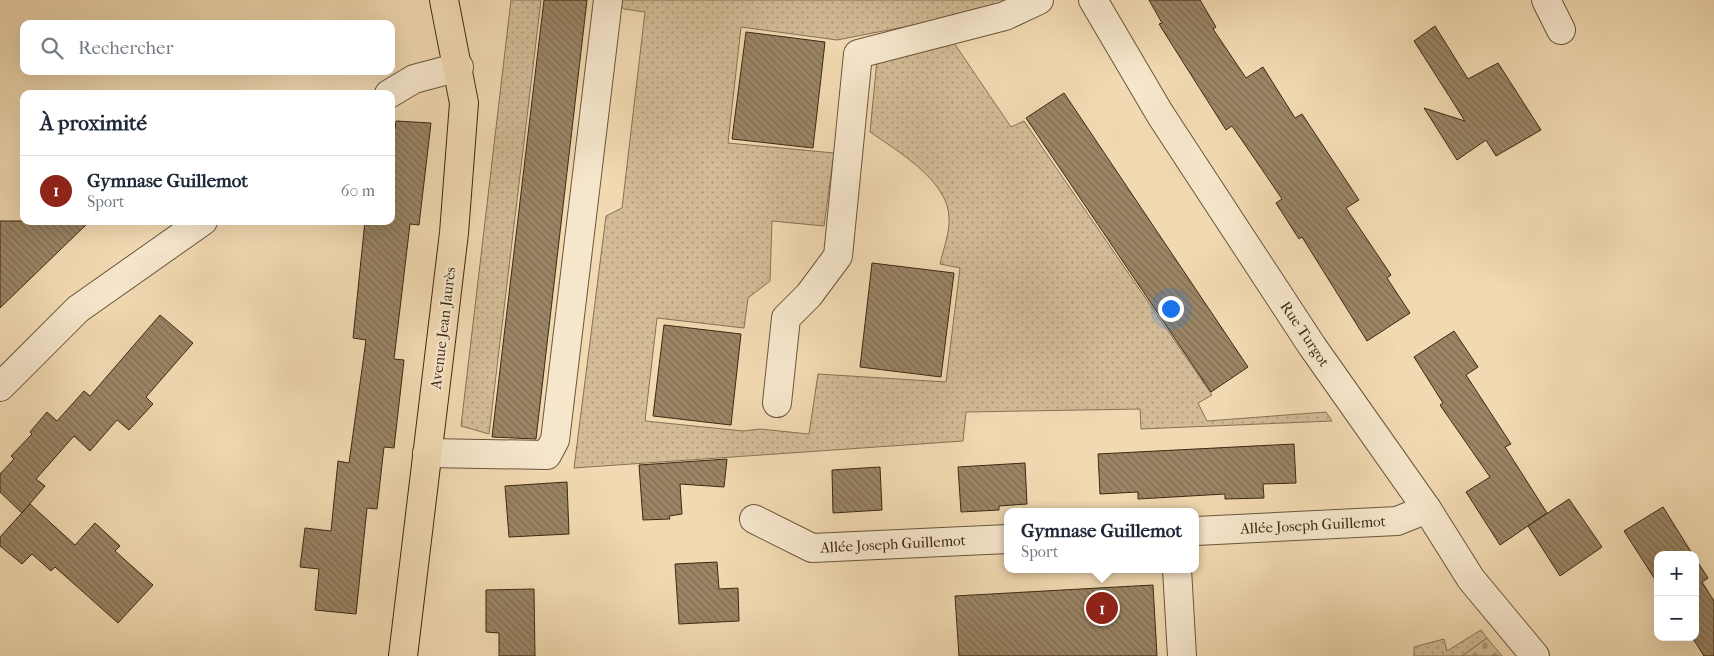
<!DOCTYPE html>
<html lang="fr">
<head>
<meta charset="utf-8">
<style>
  body { margin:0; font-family:"IM FELL French Canon",serif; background:#f2f2f3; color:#1f2937 }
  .controls { position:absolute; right:15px; bottom:15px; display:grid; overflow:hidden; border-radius:10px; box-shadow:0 5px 20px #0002 }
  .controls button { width:45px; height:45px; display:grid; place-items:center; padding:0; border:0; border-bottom:1px solid #e0e1e3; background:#fff; color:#1f2937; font:25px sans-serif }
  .you { position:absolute; left:1170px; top:308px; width:18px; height:18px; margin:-12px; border:4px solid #fff; border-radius:50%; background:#1a73e8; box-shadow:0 0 0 8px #1a73e833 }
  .badge { display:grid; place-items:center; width:32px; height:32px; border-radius:50%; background:#8f2418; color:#fff; font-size:16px; font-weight:700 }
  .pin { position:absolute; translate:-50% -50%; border:2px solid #fff; box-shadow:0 1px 5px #0006 }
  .popup { position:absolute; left:1004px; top:508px; width:195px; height:65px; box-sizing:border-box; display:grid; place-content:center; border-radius:10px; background:#fff; filter:drop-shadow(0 1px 4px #0005); font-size:16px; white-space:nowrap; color:#747a83 }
  .popup b { font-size:19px; color:#1f2937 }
  .popup::after { content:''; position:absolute; left:50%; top:100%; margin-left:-10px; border:10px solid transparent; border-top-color:#fff }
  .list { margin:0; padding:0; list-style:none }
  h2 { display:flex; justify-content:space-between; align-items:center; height:65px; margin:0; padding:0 20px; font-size:21px }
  h2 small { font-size:16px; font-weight:400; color:#747a83 }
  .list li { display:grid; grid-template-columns:32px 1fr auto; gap:15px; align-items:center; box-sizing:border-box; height:70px; padding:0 20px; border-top:1px solid #e0e1e3 }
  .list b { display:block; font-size:19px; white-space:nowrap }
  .list p { margin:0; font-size:16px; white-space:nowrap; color:#747a83 }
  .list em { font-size:16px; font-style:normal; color:#747a83 }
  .icon { flex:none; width:28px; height:28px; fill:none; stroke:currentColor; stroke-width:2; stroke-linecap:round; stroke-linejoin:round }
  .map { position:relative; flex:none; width:1714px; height:656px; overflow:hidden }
  .search { position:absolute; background:#fff; box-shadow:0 5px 20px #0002; left:20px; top:20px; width:375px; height:55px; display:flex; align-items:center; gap:12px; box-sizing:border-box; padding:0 18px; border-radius:10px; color:#747a83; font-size:19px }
  .panel { position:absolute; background:#fff; box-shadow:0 5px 20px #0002; left:20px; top:90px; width:375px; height:135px; border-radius:10px }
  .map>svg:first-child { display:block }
  .grass { fill:url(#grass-dots); stroke:#867254 }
  .cemetery { fill:url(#cemetery-stones); stroke:#867254 }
  .building { fill:url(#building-back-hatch); stroke:#3b2912 }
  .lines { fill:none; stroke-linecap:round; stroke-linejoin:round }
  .minor-casing { stroke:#68553a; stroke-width:30 }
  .major-casing { stroke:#3b2912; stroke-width:30 }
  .minor { stroke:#f6e6cc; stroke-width:28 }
  .major { stroke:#f1d9b1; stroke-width:28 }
  .labels { text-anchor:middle; stroke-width:4.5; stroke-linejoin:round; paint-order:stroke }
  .street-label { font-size:15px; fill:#3b2912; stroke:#f6e6cc }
</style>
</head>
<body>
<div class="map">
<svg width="1714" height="656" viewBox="0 0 1714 656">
  <defs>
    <pattern id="grass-dots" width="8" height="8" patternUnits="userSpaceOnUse" patternTransform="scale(1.25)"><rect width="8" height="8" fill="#d2bb96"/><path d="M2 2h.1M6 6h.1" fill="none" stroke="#ac9879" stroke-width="1.8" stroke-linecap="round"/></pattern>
    <pattern id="cemetery-stones" width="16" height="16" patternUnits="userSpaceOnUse" patternTransform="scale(1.25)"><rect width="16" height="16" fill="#d2bb96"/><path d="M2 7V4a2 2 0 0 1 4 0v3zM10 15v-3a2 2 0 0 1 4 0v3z" fill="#ac9879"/></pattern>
    <pattern id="building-back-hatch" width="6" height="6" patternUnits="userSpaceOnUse" patternTransform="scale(1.25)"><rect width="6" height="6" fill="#9a8565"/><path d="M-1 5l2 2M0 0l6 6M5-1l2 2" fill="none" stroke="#7f6d52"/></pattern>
  </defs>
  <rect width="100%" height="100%" fill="#f1d9b1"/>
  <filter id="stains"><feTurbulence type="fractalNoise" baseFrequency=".004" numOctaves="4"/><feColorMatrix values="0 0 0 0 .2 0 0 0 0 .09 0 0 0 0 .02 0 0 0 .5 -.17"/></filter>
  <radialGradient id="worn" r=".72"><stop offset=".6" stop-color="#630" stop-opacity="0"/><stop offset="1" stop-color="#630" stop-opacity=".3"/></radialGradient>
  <!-- grass -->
  <g class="grass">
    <polygon points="511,0 541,0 489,434 461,426"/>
    <path d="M 614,0 L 1013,0 L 950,18 L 837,40 L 741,27 L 728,143 L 834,153 L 824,226 L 772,221 L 770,281 L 748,298 L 744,328 L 657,318 L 645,421 L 743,431 L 760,429 L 809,434 L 818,374 L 946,382 L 960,268 L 940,264 C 943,250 950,232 949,218 C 949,181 896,150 870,132 L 877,60 L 954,43 L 1011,127 L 1024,121 L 1212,395 L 1198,403 L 1207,421 L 1326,412 L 1332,421 L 1141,429 L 1140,409 L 966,412 L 963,441 L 574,468 L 606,216 L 622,208 L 645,12 L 624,9 Z"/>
    <polygon points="1481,630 1487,638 1462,656 1414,656 1414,647 1444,639 1447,651"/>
  </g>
  <!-- cemetery -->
  <polygon class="cemetery" points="1487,638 1502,656 1462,656"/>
  <!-- building -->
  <g class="building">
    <polygon points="544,0 587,0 536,439 492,437"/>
    <polygon points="1149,0 1200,0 1216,27 1213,29 1246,78 1263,67 1295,118 1302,114 1359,200 1346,208 1391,275 1387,278 1410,313 1367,341 1302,237 1299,239 1276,203 1282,199 1261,168 1232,126 1226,130 1176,51 1159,24 1162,23"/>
    <polygon points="1435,26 1468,79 1498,63 1541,130 1496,156 1486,140 1457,160 1424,108 1465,121 1414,41"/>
    <polygon points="746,32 825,42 813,148 732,139"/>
    <polygon points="1064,93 1248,367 1211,392 1026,118"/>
    <polygon points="396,121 431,123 419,225 410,224 394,359 404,360 394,448 384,447 377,509 367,508 356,614 315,610 319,569 300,567 305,528 331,531 338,461 349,463 366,340 353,338 365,221 391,221 391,129 395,129"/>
    <polygon points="0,221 90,221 0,308"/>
    <polygon points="872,263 954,273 941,377 860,367"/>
    <polygon points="160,315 193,343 146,397 153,404 129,430 117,420 90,451 74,436 36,479 45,486 22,513 0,492 0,474 14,459 11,456 32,434 30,432 47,412 57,421 84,391 90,396"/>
    <polygon points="664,325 741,334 731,425 653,416"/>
    <polygon points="1454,331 1478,367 1466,375 1511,444 1505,447 1547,513 1500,545 1466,492 1490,477 1440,405 1443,403 1414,357"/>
    <polygon points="1294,444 1296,483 1263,484 1264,498 1225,499 1225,494 1138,499 1138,492 1100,494 1098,454"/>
    <polygon points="727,459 724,487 680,484 682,514 669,516 670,519 643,520 639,465"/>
    <polygon points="1025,463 1027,504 999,506 999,510 961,512 958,467"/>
    <polygon points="880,467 882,510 833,513 832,470"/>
    <polygon points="567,482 569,534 509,537 505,486"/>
    <polygon points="1569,499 1602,547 1560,576 1528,526"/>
    <polygon points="30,504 75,545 95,523 120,546 115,551 153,585 118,623 55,567 51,571 32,554 22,564 0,546 0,537"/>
    <polygon points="1663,507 1693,555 1658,555 1658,584 1624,531"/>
    <polygon points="1695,558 1708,578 1702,582 1714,601 1714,656 1704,656 1692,637 1695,637"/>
    <polygon points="717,562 719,589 738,588 739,621 679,624 675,564"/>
    <polygon points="1153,585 1157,656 959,656 955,596"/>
    <polygon points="534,589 535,656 499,656 499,633 486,632 486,590"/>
  </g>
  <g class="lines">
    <!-- minor casing -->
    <g class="minor-casing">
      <g id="minor">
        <polyline points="1093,0 1160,114 1312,346 1427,509 1471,579 1535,656"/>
        <polyline points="1546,0 1561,30"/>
        <polyline points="389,94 414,79 459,67"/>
        <polyline points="0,387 78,309 203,221"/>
        <polyline points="777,403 786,318 809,295 838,256 858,54 1005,16 1039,0"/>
        <polyline points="427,453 547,455 555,440 608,0"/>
        <polyline points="754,519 812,548 1008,539"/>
        <polyline points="1196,531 1397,521 1427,509"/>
        <polyline points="1177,569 1182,656"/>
      </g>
    </g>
    <!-- major casing -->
    <g class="major-casing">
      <polyline id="major" points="403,656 454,233 464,103 444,0"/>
    </g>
    <!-- minor -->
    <use href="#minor" class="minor"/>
    <!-- major -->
    <use href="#major" class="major"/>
  </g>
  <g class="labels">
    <!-- street labels -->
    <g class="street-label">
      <text transform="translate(443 328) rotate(-83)" y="5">Avenue Jean Jaurès</text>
      <text transform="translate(1305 334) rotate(56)" y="5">Rue Turgot</text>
      <text transform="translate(1313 525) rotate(-3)" y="5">Allée Joseph Guillemot</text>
      <text transform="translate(893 544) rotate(-3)" y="5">Allée Joseph Guillemot</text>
    </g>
  </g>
  <rect width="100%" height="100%" filter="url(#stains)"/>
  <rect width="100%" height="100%" fill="url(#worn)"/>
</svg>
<div class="controls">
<button>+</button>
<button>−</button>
</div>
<div class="you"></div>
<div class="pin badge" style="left:1102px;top:608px">1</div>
<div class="popup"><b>Gymnase Guillemot</b>Sport</div>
<div class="search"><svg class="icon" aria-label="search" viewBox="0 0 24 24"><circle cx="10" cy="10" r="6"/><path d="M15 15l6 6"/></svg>Rechercher</div>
<section class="panel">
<h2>À proximité<small></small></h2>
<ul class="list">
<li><span class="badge">1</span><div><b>Gymnase Guillemot</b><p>Sport</p></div><em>60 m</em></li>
</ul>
</section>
</div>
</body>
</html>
